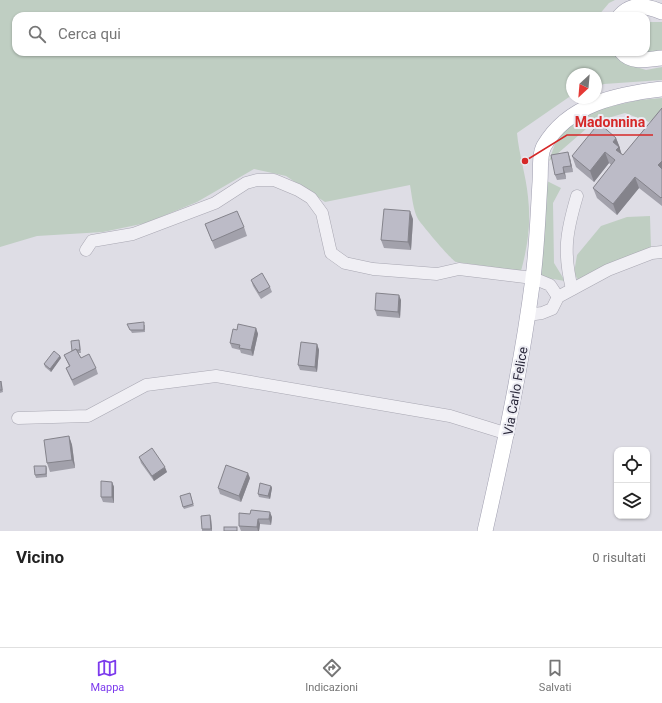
<!DOCTYPE html>
<html lang="it">
<head>
<meta charset="utf-8">
<style>
  body { margin:0; font-family:Roboto,sans-serif; background:#f2f2f2; color:#222 }
  .controls { position:absolute; right:12px; bottom:12px; display:grid; overflow:hidden; border-radius:8px; box-shadow:0 1px 3px #0004 }
  .controls button { width:36px; height:36px; display:grid; place-items:center; padding:0; border:0; border-bottom:1px solid #e0e0e0; background:#fff; color:#222; font:20px sans-serif }
  .compass { position:absolute; left:566px; top:68px; width:36px; height:36px; border-radius:50%; background:#fff; box-shadow:0 1px 3px #0004; rotate:206deg }
  .list { margin:0; padding:0; list-style:none }
  h2 { display:flex; justify-content:space-between; align-items:center; height:52px; margin:0; padding:0 16px; font-size:17px }
  h2 small { font-size:13px; font-weight:400; color:#767676 }
  .icon { flex:none; width:22px; height:22px; fill:none; stroke:currentColor; stroke-width:2; stroke-linecap:round; stroke-linejoin:round }
  .map { position:relative; flex:none; width:662px; height:531px; overflow:hidden }
  .search { position:absolute; background:#fff; box-shadow:0 1px 3px #0004; left:12px; right:12px; top:12px; height:44px; display:flex; align-items:center; gap:10px; box-sizing:border-box; padding:0 14px; border-radius:12px; color:#767676; font-size:15px }
  .sheet { height:116px; background:#fff }
  nav { display:flex; justify-content:space-around; align-items:center; box-sizing:border-box; height:56px; border-top:1px solid #e0e0e0; background:#fff; font-size:11px; color:#767676 }
  nav a { display:grid; justify-items:center; gap:2px }
  nav .on { color:#7c3aed }
  .map>svg:first-child { display:block }
  .green { fill:#bfcec2 }
  .lines { fill:none; stroke-linecap:round; stroke-linejoin:round }
  .minor-casing { stroke:#a8a7b2; stroke-width:13 }
  .major-casing { stroke:#9f9eaf; stroke-width:16 }
  .minor { stroke:#f0eff4; stroke-width:12 }
  .major { stroke:#fff; stroke-width:15 }
  .wall { fill:#a2a1ab }
  .shaded-wall { fill:#84838b }
  .building { fill:#bcbbc7; stroke:#84838b }
  .labels { text-anchor:middle; stroke-width:4; stroke-linejoin:round; paint-order:stroke }
  .street-label { font-size:13px; fill:#2a283a; stroke:#ececf3 }
  .leader { fill:none; stroke:#d62828; stroke-width:1.5 }
  .callout-dot { fill:#d62828; stroke:#ececf3; stroke-width:1.5 }
  .callout-label { font-size:14px; text-anchor:middle; font-weight:bold; fill:#d62828; stroke:#ececf3; stroke-width:4; stroke-linejoin:round; paint-order:stroke }
</style>
</head>
<body>
<div class="map">
<svg width="662" height="531" viewBox="0 0 662 531">
  <rect width="100%" height="100%" fill="#dedde5"/>
  <!-- green -->
  <g class="green">
    <path d="M 0,0 L 615,0 L 609,3 L 598,16 L 16,16 L 16,52 L 613,52 L 633,66 L 646,70 L 662,67 L 662,80 L 604,84 L 596,87 L 596,74 L 572,74 L 572,95 L 517,133 C 519,155 526,175 528,197 C 531,223 528,245 521,271 L 456,262 C 452,261 421,224 418,219 C 413,210 412,196 410,185 L 325,202 L 286,176 L 254,169 L 197,202 L 146,223 L 103,232 L 37,236 L 0,247 Z"/>
    <polygon points="648,22 662,22 662,54 642,52 646,52 646,23"/>
    <polygon points="662,98 662,112 649,122 625,113 594,122 549,161 556,141 577,118 604,108 639,100"/>
    <polygon points="547,181 561,188 553,203 554,263 565,281 541,277 543,208"/>
    <polygon points="650,216 651,249 578,280 574,273 577,255 601,226 627,217"/>
  </g>
  <g class="lines">
    <!-- minor casing -->
    <g class="minor-casing">
      <g id="minor">
        <polyline points="86,250 92,241 133,234 215,203 246,183 257,180 274,180 298,190 311,198 322,213 331,253 345,263 373,269 437,274 459,269 533,278 550,285 558,297"/>
        <path d="M 572,289 C 563,252 566,233 577,196"/>
        <polyline points="528,315 542,313 552,309 558,297 608,270 652,253 662,252"/>
        <polyline points="18,418 88,416 146,385 216,376 450,416 508,434"/>
      </g>
    </g>
    <!-- major casing -->
    <g class="major-casing">
      <g id="major">
        <path d="M 620,16 C 632,2 647,6 662,12"/>
        <path d="M 622,52 C 632,64 648,59 662,58"/>
        <path d="M 485,531 C 504,447 522,364 533,278 C 537,246 538,214 540,182 C 541,171 539,155 544,146 C 568,104 618,94 662,89"/>
      </g>
    </g>
    <!-- minor -->
    <use href="#minor" class="minor"/>
    <!-- major -->
    <use href="#major" class="major"/>
  </g>
  <!-- wall -->
  <g class="wall">
    <polygon points="662,109 662,206 639,188 617,215 597,198 593,188 611,165 609,163 594,182 576,167 572,156 616,138 620,148 620,149 621,154 623,155"/>
    <polygon points="570,158 573,172 565,173 566,179 557,180 555,175"/>
    <polygon points="413,219 411,250 384,248 381,240"/>
    <polygon points="205,224 244,227 247,236 215,249"/>
    <polygon points="251,280 270,287 272,292 261,299 253,286"/>
    <polygon points="401,300 400,318 377,316 375,310"/>
    <polygon points="127,324 145,325 145,332 132,333"/>
    <polygon points="256,328 258,334 253,356 241,353 240,350 232,348 230,343 237,330"/>
    <polygon points="80,343 81,353 78,353 81,358 96,368 98,374 74,386 68,373 66,368 69,366 64,355 72,351"/>
    <polygon points="317,344 319,350 317,372 300,370 298,365"/>
    <polygon points="60,356 61,358 51,372 45,367 44,364"/>
    <polygon points="1,381 2,384 3,392 0,393 0,382"/>
    <polygon points="69,436 72,445 75,468 50,472 47,463"/>
    <polygon points="139,457 167,472 154,481 141,463"/>
    <polygon points="46,466 47,468 47,477 36,478 35,475"/>
    <polygon points="250,478 241,502 220,494 218,488"/>
    <polygon points="112,482 114,487 114,503 103,502 101,497"/>
    <polygon points="271,486 272,488 270,499 259,497 258,494"/>
    <polygon points="190,493 194,506 184,509 183,507"/>
    <polygon points="239,513 272,517 271,525 260,524 259,531 241,531 239,526"/>
    <polygon points="211,518 212,531 202,531 202,529"/>
  </g>
  <!-- shaded-wall -->
  <g class="shaded-wall">
    <polygon points="616,138 620,148 620,149 623,158 620,161 613,142"/>
    <polygon points="568,152 570,158 573,172 571,166"/>
    <polygon points="605,152 609,163 594,182 590,171"/>
    <polygon points="662,161 662,176 658,165"/>
    <polygon points="563,167 565,173 566,179 564,173"/>
    <polygon points="635,177 639,188 617,215 613,204"/>
    <polygon points="410,211 413,219 411,250 408,242"/>
    <polygon points="399,295 401,300 400,318 398,312"/>
    <polygon points="256,328 258,334 253,356 251,350"/>
    <polygon points="317,344 319,350 317,372 315,367"/>
    <polygon points="60,356 61,358 51,372 50,369"/>
    <polygon points="69,436 72,445 75,468 72,460"/>
    <polygon points="165,467 167,472 154,481 152,476"/>
    <polygon points="248,473 250,478 241,502 239,496"/>
    <polygon points="112,482 114,487 114,503 112,497"/>
    <polygon points="271,486 272,488 270,499 268,496"/>
    <polygon points="270,512 272,517 271,525 269,519"/>
    <polygon points="210,515 211,518 212,531 211,529"/>
    <polygon points="258,519 260,524 259,531 258,531 257,527"/>
  </g>
  <!-- building -->
  <g class="building">
    <polygon points="662,108 662,161 658,165 662,169 662,197 661,198 635,177 613,204 593,188 615,160 605,152 590,171 572,156 599,123 616,138 613,142 619,147 616,150 623,155"/>
    <polygon points="568,152 571,166 563,167 564,173 555,175 551,155"/>
    <polygon points="384,209 410,211 408,242 381,240"/>
    <polygon points="237,211 244,227 212,241 205,224"/>
    <polygon points="262,273 270,287 259,293 251,280"/>
    <polygon points="376,293 399,295 398,312 375,310"/>
    <polygon points="144,322 144,330 130,330 127,324"/>
    <polygon points="238,324 256,328 251,350 239,348 240,345 230,343 233,329 237,330"/>
    <polygon points="79,340 80,350 77,350 76,349 72,351 71,341"/>
    <polygon points="301,342 317,344 315,367 298,365"/>
    <polygon points="76,349 81,358 89,354 96,368 72,380 66,368 70,366 64,355"/>
    <polygon points="54,351 60,356 50,369 44,364"/>
    <polygon points="1,381 2,390 0,390 0,382"/>
    <polygon points="69,436 72,460 47,463 44,440"/>
    <polygon points="152,448 165,467 152,476 139,457"/>
    <polygon points="226,465 248,473 239,496 218,488"/>
    <polygon points="34,466 46,466 46,474 35,475"/>
    <polygon points="101,481 112,482 112,497 101,497"/>
    <polygon points="260,483 271,486 268,496 258,494"/>
    <polygon points="190,493 193,504 183,507 180,496"/>
    <polygon points="251,510 270,512 269,519 258,519 257,527 239,526 239,513 250,514"/>
    <polygon points="210,515 211,529 202,529 201,516"/>
    <rect x="224" y="527" width="13" height="4"/>
  </g>
  <g class="labels">
    <!-- street labels -->
    <g class="street-label">
      <text transform="translate(515 391) rotate(-80)" y="5">Via Carlo Felice</text>
    </g>
  </g>
  <!-- callouts -->
  <path class="leader" d="M525 161L567 135H653"/>
  <circle class="callout-dot" cx="525" cy="161" r="4"/>
  <g class="callout-label">
    <text x="610" y="127">Madonnina</text>
  </g>
</svg>
<div class="controls">
<button><svg class="icon" aria-label="locate" viewBox="0 0 24 24"><circle cx="12" cy="12" r="6"/><path d="M12 2v4M12 18v4M2 12h4M18 12h4"/></svg></button>
<button><svg class="icon" aria-label="layers" viewBox="0 0 24 24"><path d="M12 4l9 5-9 5-9-5zM3 14l9 5 9-5"/></svg></button>
</div>
<svg class="compass" viewBox="-18 -18 36 36"><path d="M0-13l5 13h-10z" fill="#e53935"/><path d="M0 13l5-13h-10z" fill="#767676"/></svg>
<div class="search"><svg class="icon" aria-label="search" viewBox="0 0 24 24"><circle cx="10" cy="10" r="6"/><path d="M15 15l6 6"/></svg>Cerca qui</div>
</div>
<section class="sheet">
<h2>Vicino<small>0 risultati</small></h2>
<ul class="list">
</ul>
</section>
<nav>
<a class="on"><svg class="icon" aria-label="map" viewBox="0 0 24 24"><path d="M3 6l6-2 6 2 6-2v14l-6 2-6-2-6 2zM9 4v14M15 6v14"/></svg>Mappa</a>
<a><svg class="icon" aria-label="directions" viewBox="0 0 24 24"><path d="M12 3l9 9-9 9-9-9zM9 14v-3h6M13 9l2 2-2 2"/></svg>Indicazioni</a>
<a><svg class="icon" aria-label="saved" viewBox="0 0 24 24"><path d="M7 4h10v16l-5-4-5 4z"/></svg>Salvati</a>
</nav>
</body>
</html>
